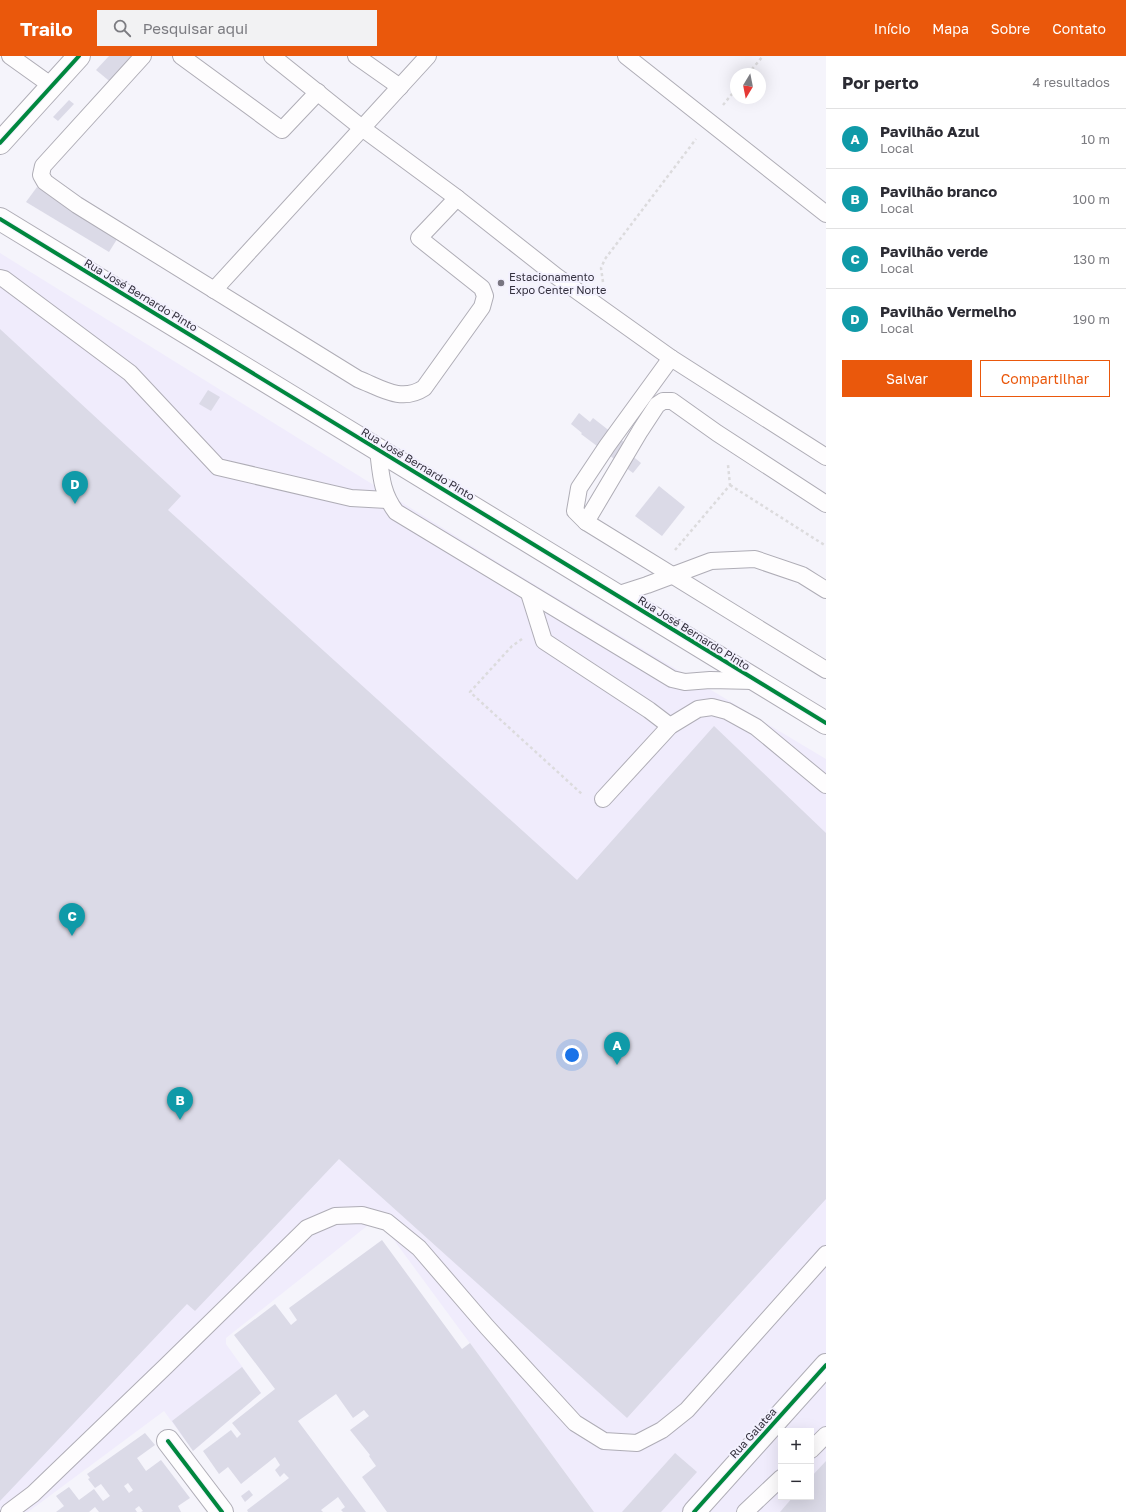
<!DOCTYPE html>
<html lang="pt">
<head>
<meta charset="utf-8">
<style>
  body { margin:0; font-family:"Golos Text",sans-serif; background:#f2f2f3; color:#2b2b33 }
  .controls { position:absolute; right:12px; bottom:12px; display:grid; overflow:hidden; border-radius:0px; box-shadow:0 4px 16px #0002 }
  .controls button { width:36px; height:36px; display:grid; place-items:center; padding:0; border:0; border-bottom:1px solid #e1e1e2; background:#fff; color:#2b2b33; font:20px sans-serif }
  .compass { position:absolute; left:730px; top:12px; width:36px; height:36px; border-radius:50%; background:#fff; box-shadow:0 4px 16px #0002; rotate:190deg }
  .you { position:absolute; left:572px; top:999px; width:14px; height:14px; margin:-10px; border:3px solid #fff; border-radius:50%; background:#1a73e8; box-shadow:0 0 0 6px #1a73e833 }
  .badge { display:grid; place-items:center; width:26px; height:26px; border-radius:50%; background:#ea580c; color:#fff; font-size:13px; font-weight:700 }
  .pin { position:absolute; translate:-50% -33px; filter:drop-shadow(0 1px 2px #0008) }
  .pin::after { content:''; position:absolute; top:21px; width:14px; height:12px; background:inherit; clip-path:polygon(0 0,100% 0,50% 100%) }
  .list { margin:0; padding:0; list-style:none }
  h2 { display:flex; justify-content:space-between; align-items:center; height:52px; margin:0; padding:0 16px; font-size:17px }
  h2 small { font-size:13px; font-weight:400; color:#7c7c81 }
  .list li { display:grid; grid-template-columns:26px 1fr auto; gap:12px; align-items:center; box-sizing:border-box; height:60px; padding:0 16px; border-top:1px solid #e1e1e2 }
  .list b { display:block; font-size:15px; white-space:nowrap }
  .list p { margin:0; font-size:13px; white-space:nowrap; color:#7c7c81 }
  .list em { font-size:13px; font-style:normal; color:#7c7c81 }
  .actions { display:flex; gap:8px; padding:12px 16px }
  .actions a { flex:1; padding:9px 0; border:1px solid #ea580c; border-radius:0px; text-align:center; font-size:14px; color:#ea580c }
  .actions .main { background:#ea580c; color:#fff }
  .icon { flex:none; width:22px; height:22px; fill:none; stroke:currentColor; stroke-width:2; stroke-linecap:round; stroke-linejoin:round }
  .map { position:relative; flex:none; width:826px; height:1456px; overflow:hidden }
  header { display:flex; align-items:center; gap:24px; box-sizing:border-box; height:56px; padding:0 20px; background:#ea580c; color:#fff }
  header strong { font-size:19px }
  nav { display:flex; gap:22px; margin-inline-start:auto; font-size:14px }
  .search { width:280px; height:36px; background:#f2f2f3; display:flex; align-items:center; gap:10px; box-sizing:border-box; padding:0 14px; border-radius:0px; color:#7c7c81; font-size:15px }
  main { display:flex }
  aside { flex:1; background:#fff }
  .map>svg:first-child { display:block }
  .built { fill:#f0ecfc; fill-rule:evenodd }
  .building { fill:#dbdae7; fill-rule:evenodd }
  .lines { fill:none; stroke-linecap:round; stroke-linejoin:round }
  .lane-casing { stroke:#afadb6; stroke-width:18 }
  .street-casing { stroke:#afadb6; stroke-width:24 }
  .secondary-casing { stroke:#afadb6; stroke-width:24 }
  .path { stroke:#dcdbdd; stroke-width:2.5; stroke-dasharray:3 3; stroke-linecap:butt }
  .lane { stroke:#fefdfe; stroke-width:16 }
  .street { stroke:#fefdfe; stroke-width:22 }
  .secondary { stroke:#fefdfe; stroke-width:22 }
  .cycleway-casing { stroke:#f3f1fe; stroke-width:6 }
  .cycleway { stroke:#00873e; stroke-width:4 }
  .poi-dot { fill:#787580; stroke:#f3f1fe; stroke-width:1.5 }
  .labels { text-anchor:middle; stroke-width:4; stroke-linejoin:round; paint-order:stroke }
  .poi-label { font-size:11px; fill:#34313e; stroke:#f3f1fe; text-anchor:start }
  .street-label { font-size:11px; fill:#34313e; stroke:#f3f1fe }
</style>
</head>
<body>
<header>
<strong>Trailo</strong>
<div class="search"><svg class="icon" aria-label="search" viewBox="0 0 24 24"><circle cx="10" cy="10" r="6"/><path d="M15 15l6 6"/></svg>Pesquisar aqui</div>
<nav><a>Início</a><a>Mapa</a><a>Sobre</a><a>Contato</a></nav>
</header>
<main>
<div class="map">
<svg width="826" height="1456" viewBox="0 0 826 1456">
  <rect width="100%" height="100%" fill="#f5f4fb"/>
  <!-- built -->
  <path class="built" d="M 0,197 L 509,513 L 826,703 L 826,1456 L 594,1456 L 388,1176 L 378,1171 L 367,1170 L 226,1282 L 226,1288 L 261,1337 L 193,1395 L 164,1355 L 28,1456 L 0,1456 ZM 781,1375 L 811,1375 L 811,1441 L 781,1441 Z"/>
  <!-- building -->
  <g class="building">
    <polygon points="109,0 133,0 113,28 96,14"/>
    <polygon points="69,44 74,48 58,65 53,61"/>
    <polygon points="37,131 119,180 109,196 26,146"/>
    <polygon points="0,273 181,440 168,454 577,824 714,670 826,777 826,1143 627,1362 339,1103 195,1255 187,1248 0,1445"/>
    <polygon points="208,334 220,341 211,355 199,348"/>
    <polygon points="579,357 590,366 593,362 634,394 630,398 641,407 633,417 581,378 582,377 571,368"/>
    <polygon points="659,430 685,451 662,480 635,460"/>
    <polygon points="382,1184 462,1293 470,1287 594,1456 387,1456 362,1421 376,1410 369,1400 370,1399 350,1374 369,1360 364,1354 353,1362 336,1338 298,1365 366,1456 343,1456 341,1454 345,1451 338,1441 321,1454 323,1456 248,1456 247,1454 289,1422 284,1417 280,1421 275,1414 280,1409 275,1401 241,1428 228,1411 219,1418 203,1395 231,1374 237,1382 241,1378 232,1367 275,1333 234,1279 275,1248 291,1269 297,1264 289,1252"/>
    <polygon points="242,1311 261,1337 193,1395 172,1365"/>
    <path d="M 145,1377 L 155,1389 L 137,1402 L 146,1415 L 161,1404 L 190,1442 L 178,1450 L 181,1456 L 141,1456 L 143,1455 L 139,1450 L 135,1453 L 137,1456 L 99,1456 L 95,1451 L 89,1456 L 56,1456 L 64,1450 L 56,1440 L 69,1431 L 79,1444 L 94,1433 L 103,1445 L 110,1440 L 101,1428 L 95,1432 L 88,1423 L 90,1422 L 87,1418 ZM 128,1427 L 133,1434 L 129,1437 L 124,1430 Z"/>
    <polygon points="675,1397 697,1416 661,1456 622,1456"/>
    <polygon points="826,1405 826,1456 780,1456 793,1441 811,1441 811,1421"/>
    <polygon points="249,1434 253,1439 245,1446 241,1440"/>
  </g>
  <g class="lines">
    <!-- lane casing -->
    <g class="lane-casing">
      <g id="lane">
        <polyline points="10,0 52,30"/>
        <path d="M 143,0 L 43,110 L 41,119 L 45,126 L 77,149 L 358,323 C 381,332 401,347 424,332 L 482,251 L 485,240 L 482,232 L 419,182 L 457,142"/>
        <polyline points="181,0 282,74 318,36"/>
        <polyline points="272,0 362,72 457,142 556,220 671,302 826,401"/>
        <polyline points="356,0 400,31"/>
        <polyline points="626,0 826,158"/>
        <polyline points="0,222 4,223 130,317 218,411 351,442 387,444"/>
        <polyline points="214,234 428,0"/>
        <polyline points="671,302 607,390 579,432 575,455 586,466 826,614"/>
        <path d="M 378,394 C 381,418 381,436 396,456 L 672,623 L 685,626 L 710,624 L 754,625"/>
        <polyline points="586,466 640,375 657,349 663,345 672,345 717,377 826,448"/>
        <polyline points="529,537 544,585 649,654 670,670"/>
        <polyline points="616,539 647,529 711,505 755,503 802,519 826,534"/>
        <polyline points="603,743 670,670 698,653 712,651 727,655 756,671 826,729"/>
        <polyline points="811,1394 826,1379"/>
        <polyline points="9,1456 33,1438 166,1310 307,1172 335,1160 362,1159 387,1166 419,1192 487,1271 575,1367 604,1385 637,1387 662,1374 687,1354 826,1198"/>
        <polyline points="745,1456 781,1422"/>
      </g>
    </g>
    <!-- street casing -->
    <g class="street-casing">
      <polyline id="street" points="168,1385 222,1456"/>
    </g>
    <!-- secondary casing -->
    <g class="secondary-casing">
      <g id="secondary">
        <polyline points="0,87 79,0"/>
        <polyline points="0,163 826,667"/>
        <polyline points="694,1456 826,1309"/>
      </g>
    </g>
    <!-- path -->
    <g class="path">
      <polyline points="748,18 763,0"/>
      <polyline points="723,49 736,33"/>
      <polyline points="603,226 601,212 605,203 696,83"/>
      <polyline points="730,429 826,490"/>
      <polyline points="675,494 730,429 728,409"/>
      <polyline points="522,583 512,590 470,636 583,739"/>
    </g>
    <!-- lane -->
    <use href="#lane" class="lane"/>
    <!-- street -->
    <use href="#street" class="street"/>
    <!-- secondary -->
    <use href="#secondary" class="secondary"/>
    <!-- cycleway casing -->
    <g class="cycleway-casing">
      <g id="cycleway">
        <polyline points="0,87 79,0"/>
        <polyline points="0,163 826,667"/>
        <polyline points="168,1385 222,1456"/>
        <polyline points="694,1456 826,1309"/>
      </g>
    </g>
    <!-- cycleway -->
    <use href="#cycleway" class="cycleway"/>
  </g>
  <!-- markers -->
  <circle class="poi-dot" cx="501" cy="227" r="4"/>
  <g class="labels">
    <!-- poi labels -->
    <g class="poi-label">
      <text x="509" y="225">Estacionamento<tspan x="509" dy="13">Expo Center Norte</tspan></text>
    </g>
    <!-- street labels -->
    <g class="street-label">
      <text transform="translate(141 239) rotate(31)" y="4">Rua José Bernardo Pinto</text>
      <text transform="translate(418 408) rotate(31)" y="4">Rua José Bernardo Pinto</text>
      <text transform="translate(694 577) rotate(32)" y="4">Rua José Bernardo Pinto</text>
      <text transform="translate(753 1377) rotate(-48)" y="4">Rua Galatea</text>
    </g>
  </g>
</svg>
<div class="controls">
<button>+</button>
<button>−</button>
</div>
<svg class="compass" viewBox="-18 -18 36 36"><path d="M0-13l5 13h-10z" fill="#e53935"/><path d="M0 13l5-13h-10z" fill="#7c7c81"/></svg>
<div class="you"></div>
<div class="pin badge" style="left:617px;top:1009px;background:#0f9aa8">A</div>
<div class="pin badge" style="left:180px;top:1064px;background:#0f9aa8">B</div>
<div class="pin badge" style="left:72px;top:880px;background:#0f9aa8">C</div>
<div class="pin badge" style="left:75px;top:448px;background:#0f9aa8">D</div>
</div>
<aside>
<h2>Por perto<small>4 resultados</small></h2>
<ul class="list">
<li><span class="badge" style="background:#0f9aa8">A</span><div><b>Pavilhão Azul</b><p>Local</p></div><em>10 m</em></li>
<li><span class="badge" style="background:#0f9aa8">B</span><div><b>Pavilhão branco</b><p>Local</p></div><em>100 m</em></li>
<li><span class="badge" style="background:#0f9aa8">C</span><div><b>Pavilhão verde</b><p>Local</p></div><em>130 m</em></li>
<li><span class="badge" style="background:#0f9aa8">D</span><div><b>Pavilhão Vermelho</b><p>Local</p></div><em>190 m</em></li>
</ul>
<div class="actions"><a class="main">Salvar</a><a>Compartilhar</a></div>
</aside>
</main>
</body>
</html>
